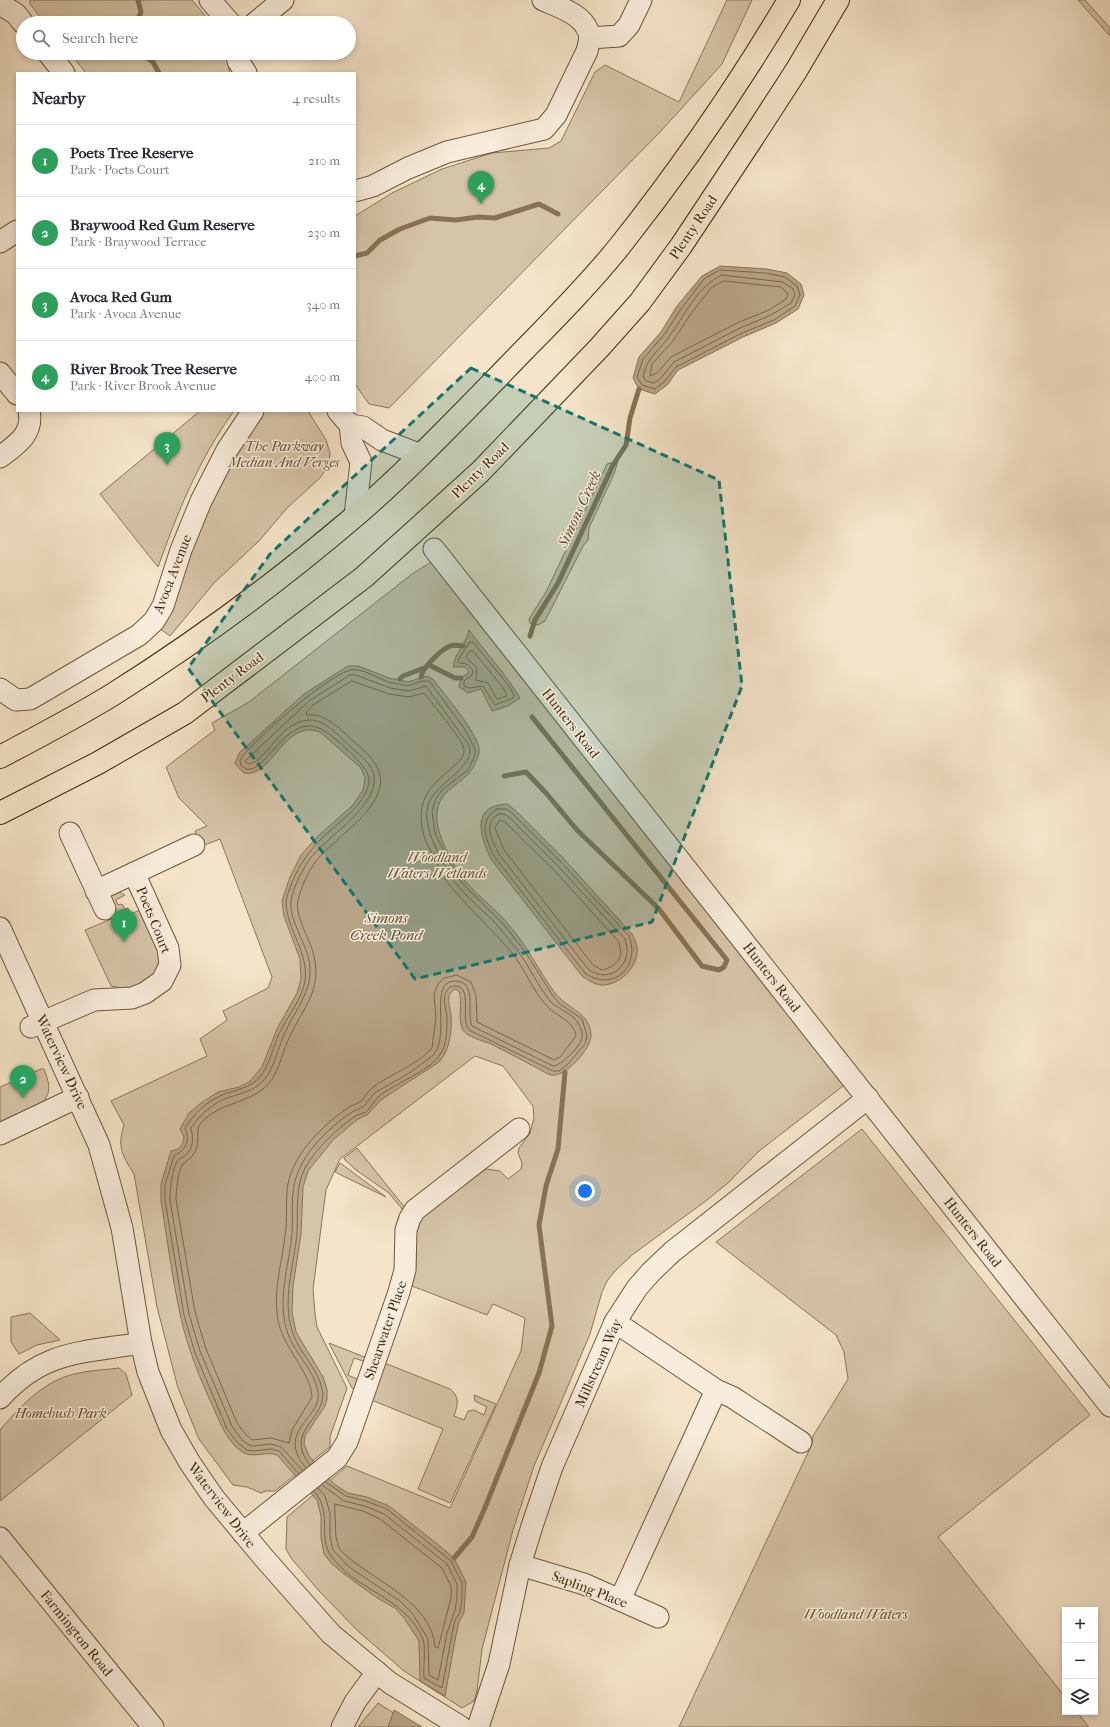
<!DOCTYPE html>
<html lang="en">
<head>
<meta charset="utf-8">
<style>
  body { margin:0; font-family:"IM FELL French Canon",serif; background:#f7f7f7; color:#2b2b33 }
  .controls { position:absolute; right:12px; bottom:12px; display:grid; overflow:hidden; border-radius:0px; box-shadow:0 2px 6px #0003 }
  .controls button { width:36px; height:36px; display:grid; place-items:center; padding:0; border:0; border-bottom:1px solid #e1e1e2; background:#fff; color:#2b2b33; font:20px sans-serif }
  .you { position:absolute; left:585px; top:1191px; width:14px; height:14px; margin:-10px; border:3px solid #fff; border-radius:50%; background:#1a73e8; box-shadow:0 0 0 6px #1a73e833 }
  .badge { display:grid; place-items:center; width:26px; height:26px; border-radius:50%; background:#111827; color:#fff; font-size:13px; font-weight:700 }
  .pin { position:absolute; translate:-50% -33px; filter:drop-shadow(0 1px 2px #0008) }
  .pin::after { content:''; position:absolute; top:21px; width:14px; height:12px; background:inherit; clip-path:polygon(0 0,100% 0,50% 100%) }
  .list { margin:0; padding:0; list-style:none }
  h2 { display:flex; justify-content:space-between; align-items:center; height:52px; margin:0; padding:0 16px; font-size:17px }
  h2 small { font-size:13px; font-weight:400; color:#7c7c81 }
  .list li { display:grid; grid-template-columns:26px 1fr auto; gap:12px; align-items:center; box-sizing:border-box; height:72px; padding:0 16px; border-top:1px solid #e1e1e2 }
  .list b { display:block; font-size:15px; white-space:nowrap }
  .list p { margin:0; font-size:13px; white-space:nowrap; color:#7c7c81 }
  .list em { font-size:13px; font-style:normal; color:#7c7c81 }
  .icon { flex:none; width:22px; height:22px; fill:none; stroke:currentColor; stroke-width:2; stroke-linecap:round; stroke-linejoin:round }
  .map { position:relative; flex:none; width:1110px; height:1727px; overflow:hidden }
  .search { position:absolute; background:#fff; box-shadow:0 2px 6px #0003; left:16px; top:16px; width:340px; height:44px; display:flex; align-items:center; gap:10px; box-sizing:border-box; padding:0 14px; border-radius:22px; color:#7c7c81; font-size:15px }
  .panel { position:absolute; background:#fff; box-shadow:0 2px 6px #0003; left:16px; top:72px; width:340px; height:340px; border-radius:0px }
  .map>svg:first-child { display:block }
  .green { fill:#d6c4a8; stroke:#8a7658 }
  .water { fill:#b7a487; stroke:#877254 }
  .lines { fill:none; stroke-linecap:round; stroke-linejoin:round }
  .shore { stroke:#7b6648; stroke-width:1 }
  .stream { stroke:#877254; stroke-width:5 }
  .minor-casing { stroke:#6c5738; stroke-width:23 }
  .highway-casing { stroke:#3f2808; stroke-width:24 }
  .minor { stroke:#f8eddc; stroke-width:21 }
  .highway { stroke:#f5e4c9; stroke-width:22 }
  .marked { fill:#0f766e; fill-opacity:0.2; stroke:#0f766e; stroke-width:3; stroke-dasharray:8 5; stroke-linejoin:round }
  .labels { text-anchor:middle; stroke-width:3; stroke-linejoin:round; paint-order:stroke }
  .street-label { font-size:14px; fill:#3f2808; stroke:#f8eddc }
  .park-label { font-size:14px; font-style:italic; fill:#654f30; stroke:#f8eddc }
  .water-label { font-size:15px; font-style:italic; fill:#634d2e; stroke:#f8eddc }
</style>
</head>
<body>
<div class="map">
<svg width="1110" height="1727" viewBox="0 0 1110 1727">
  <rect width="100%" height="100%" fill="#f5e4c9"/>
  <filter id="stains"><feTurbulence type="fractalNoise" baseFrequency=".005" numOctaves="4"/><feColorMatrix values="0 0 0 0 .2 0 0 0 0 .09 0 0 0 0 .02 0 0 0 .5 -.17"/></filter>
  <radialGradient id="worn" r=".72"><stop offset=".6" stop-color="#630" stop-opacity="0"/><stop offset="1" stop-color="#630" stop-opacity=".3"/></radialGradient>
  <!-- green -->
  <g class="green">
    <polygon points="30,0 192,0 211,23 45,23 30,4"/>
    <polygon points="727,0 752,0 722,64 660,132 389,408 369,404 355,384 355,216 392,193 442,169 492,153 549,148 561,141 595,72 605,65 679,102"/>
    <polygon points="1078,0 1085,0 1110,28 1110,36"/>
    <polygon points="70,53 225,53 230,73 86,73"/>
    <path d="M 200,411 L 234,411 C 199,459 178,511 158,567 L 100,494 Z"/>
    <polygon points="263,411 308,411 326,440 330,453 329,462 325,470 321,477 287,508 259,541 214,583 170,636 158,627 213,491"/>
    <polygon points="618,461 614,474 589,528 588,540 583,546 545,621 538,625 530,623 529,619 546,592 607,464"/>
    <path d="M 439,557 L 852,1079 L 758,1152 L 728,1183 L 707,1200 L 632,1255 L 615,1271 L 607,1281 L 602,1292 L 590,1334 L 534,1466 L 513,1530 L 482,1649 L 477,1691 L 474,1701 L 462,1708 L 404,1671 L 359,1632 L 319,1591 L 291,1558 L 286,1549 L 287,1517 L 347,1466 L 450,1508 L 521,1351 L 525,1318 L 493,1304 L 487,1315 L 412,1286 L 416,1268 L 414,1234 L 422,1216 L 486,1169 L 500,1171 L 508,1179 L 521,1169 L 522,1163 L 518,1153 L 519,1148 L 530,1133 L 534,1118 L 533,1106 L 503,1066 L 475,1056 L 340,1159 L 326,1190 L 313,1289 L 315,1314 L 317,1327 L 347,1388 L 330,1437 L 330,1447 L 275,1491 L 266,1491 L 261,1493 L 247,1487 L 233,1485 L 199,1439 L 178,1388 L 157,1307 L 134,1174 C 122,1155 117,1147 124,1125 L 111,1101 L 207,1056 L 200,1039 L 227,1020 L 223,1011 L 268,988 L 272,977 L 220,839 L 202,846 L 195,831 L 207,826 L 179,798 L 166,767 L 215,730 L 212,723 L 249,702 L 412,574 Z"/>
    <polygon points="119,892 125,895 116,900 118,905 122,904 125,909 128,908 131,914 144,908 164,953 162,971 128,992 122,988 111,986 85,930 116,917 106,898"/>
    <path d="M 41,1069 L 44,1069 C 49,1083 53,1092 41,1104 L 0,1124 L 0,1087 Z"/>
    <polygon points="862,1129 1090,1415 938,1537 1065,1697 1065,1712 1077,1712 1089,1727 679,1727 812,1444 813,1436 848,1379 844,1352 836,1335 716,1242"/>
    <polygon points="357,1148 406,1209 403,1210 389,1193 356,1170 345,1160 344,1158"/>
    <polygon points="340,1163 343,1165 386,1197 335,1172"/>
    <polygon points="30,1313 60,1340 37,1345 19,1354 11,1342 11,1317"/>
    <polygon points="329,1343 367,1358 366,1362 354,1358 348,1375 361,1381 357,1390 352,1388"/>
    <path d="M 382,1364 L 387,1364 L 450,1389 C 460,1397 458,1404 454,1416 L 464,1420 L 468,1411 L 474,1410 L 484,1415 L 487,1407 L 475,1401 L 474,1395 L 496,1404 L 450,1503 L 418,1489 L 443,1429 L 369,1399 Z"/>
    <path d="M 119,1368 L 126,1374 L 132,1395 L 0,1501 L 0,1430 C 22,1405 45,1379 79,1373 C 92,1370 106,1370 119,1368 Z"/>
    <polygon points="378,1703 415,1727 358,1727"/>
  </g>
  <!-- water -->
  <g class="water">
    <polygon points="720,266 767,269 787,273 801,284 804,295 798,309 776,323 743,337 678,370 668,384 655,394 639,389 633,378 639,357 661,332 677,306 702,276"/>
    <path d="M 469,630 C 486,653 506,674 520,698 L 508,706 L 492,711 L 481,689 L 468,693 L 459,687 L 461,678 L 469,672 L 465,667 L 453,667 C 455,652 466,645 469,630 Z"/>
    <path d="M 348,666 L 358,666 L 392,679 L 397,679 L 408,682 L 427,676 L 433,679 C 443,693 478,733 479,749 C 480,754 477,759 475,764 C 469,777 456,783 446,793 C 425,814 445,849 457,870 C 470,891 492,905 508,924 C 527,945 538,970 555,993 C 567,1009 590,1012 591,1035 C 592,1048 565,1078 551,1075 C 547,1074 541,1070 537,1068 C 522,1060 507,1052 491,1044 C 483,1041 467,1037 463,1030 C 457,1019 463,1003 459,991 L 455,989 C 452,991 450,993 449,996 C 448,1002 450,1009 451,1015 C 452,1031 450,1050 439,1062 L 381,1100 L 367,1115 L 358,1119 L 334,1139 L 308,1171 L 303,1187 L 301,1234 L 293,1286 L 292,1312 L 296,1332 L 323,1377 L 327,1389 L 327,1399 L 325,1406 L 305,1436 L 304,1444 L 309,1456 L 334,1484 L 348,1493 L 367,1497 L 389,1506 L 440,1546 L 454,1558 L 466,1582 L 464,1613 L 459,1622 L 456,1635 L 445,1696 L 420,1681 L 419,1641 L 404,1618 L 395,1608 L 377,1598 L 344,1574 L 331,1563 L 324,1554 L 321,1538 L 321,1516 L 317,1500 L 277,1455 C 266,1451 255,1458 244,1453 C 228,1444 221,1425 214,1409 C 200,1379 187,1347 180,1314 C 172,1277 167,1238 161,1201 L 161,1184 L 171,1151 C 179,1150 183,1146 184,1137 L 180,1129 L 189,1113 L 201,1103 L 218,1092 L 239,1087 L 249,1082 L 262,1067 L 277,1029 L 297,993 L 301,980 L 300,959 L 284,916 L 282,901 L 290,877 L 301,855 L 319,835 L 352,806 L 363,790 L 365,778 L 361,768 L 320,732 C 284,718 272,779 244,773 L 235,764 L 239,753 L 304,694 Z"/>
    <path d="M 507,804 L 515,810 L 564,859 L 632,934 C 634,938 636,942 637,946 C 640,965 621,985 602,985 C 595,985 588,980 582,976 L 491,859 C 480,836 470,806 507,804 Z"/>
    <polygon points="394,1710 422,1727 388,1727"/>
  </g>
  <g class="lines">
    <!-- shore -->
    <g class="shore">
      <polygon points="720,270 766,273 785,277 797,286 800,295 795,306 774,320 742,333 676,367 665,381 655,389 642,385 637,377 643,359 664,335 681,309 704,279"/>
      <path d="M 722,275 L 783,282 L 793,289 L 795,295 L 791,303 L 771,315 L 740,328 L 674,362 L 661,378 L 654,383 L 646,381 L 643,376 C 649,355 656,354 668,338 C 685,316 696,287 722,275 Z"/>
      <polygon points="724,281 781,287 788,294 786,299 769,310 737,323 671,357 657,373 650,376 652,364 673,341 690,315 711,288"/>
      <polygon points="470,642 473,642 509,686 514,695 513,698 495,705 483,686 469,688 464,686 464,681 472,675 473,670 467,664 460,663 458,661"/>
      <polygon points="471,651 473,651 504,689 507,696 497,699 488,683 476,680 477,668 466,657"/>
      <path d="M 352,681 L 389,694 L 409,697 L 424,693 C 431,702 463,740 464,749 C 467,771 407,779 424,836 C 426,843 430,849 433,855 C 439,867 444,880 453,889 C 472,912 494,931 513,954 C 525,970 532,989 546,1005 C 555,1016 574,1020 576,1036 L 560,1057 L 554,1060 L 477,1022 L 476,995 L 471,982 L 457,975 L 444,978 L 438,984 L 434,994 L 436,1018 L 432,1048 C 416,1066 390,1074 372,1088 C 367,1092 365,1098 360,1102 C 357,1104 352,1105 349,1107 C 323,1125 294,1153 288,1184 C 285,1201 288,1219 285,1236 C 282,1261 274,1288 277,1314 C 280,1346 311,1371 312,1397 L 292,1430 L 289,1443 L 271,1438 L 252,1440 L 246,1435 L 237,1423 L 206,1349 L 195,1312 L 176,1200 C 176,1191 178,1170 183,1164 C 187,1160 192,1158 194,1153 C 201,1143 195,1131 200,1124 C 220,1099 260,1105 275,1074 C 281,1062 284,1048 290,1036 C 303,1008 322,991 314,956 C 311,941 294,915 298,900 C 301,888 307,874 314,864 C 331,839 387,809 380,775 C 376,759 363,750 351,739 C 339,728 325,713 307,715 L 306,713 L 313,705 Z"/>
      <path d="M 497,809 L 506,809 L 512,813 L 561,862 L 629,936 C 641,966 613,993 585,973 L 494,856 C 486,839 477,821 497,809 Z"/>
      <path d="M 499,814 L 504,814 L 509,817 L 557,865 L 625,939 C 634,963 611,986 588,969 L 499,854 C 492,840 482,823 499,814 Z"/>
      <path d="M 500,820 L 505,822 L 553,869 L 619,942 L 621,955 C 617,963 612,968 602,970 L 593,965 L 504,850 L 495,828 Z"/>
      <path d="M 303,1471 L 281,1447 L 271,1444 L 253,1446 L 249,1445 L 242,1440 L 232,1426 L 200,1351 L 189,1314 L 170,1200 C 170,1190 172,1168 178,1160 C 180,1158 184,1157 186,1155 C 194,1147 193,1138 191,1128 C 198,1117 210,1106 222,1100 C 241,1092 258,1093 270,1071 C 276,1060 279,1046 284,1035 C 295,1008 317,988 308,956 C 304,941 289,918 291,902 C 292,889 302,871 309,860 C 325,838 379,806 374,776 C 372,764 361,756 352,748 C 342,739 328,722 313,720 C 280,718 267,763 248,764 L 245,761 L 309,701 L 350,675 L 356,675 L 390,688 L 409,691 L 426,686 L 469,745 C 477,770 430,783 427,810 C 425,832 439,854 449,873 C 461,896 486,910 502,931 C 509,939 516,948 522,957 C 532,971 539,988 550,1001 C 558,1009 573,1014 578,1023 C 581,1028 584,1035 581,1041 C 578,1048 561,1066 553,1066 L 472,1026 C 466,1014 478,980 455,981 C 426,981 454,1041 430,1058 C 420,1065 411,1072 401,1078 C 393,1083 384,1087 376,1092 C 371,1096 368,1103 363,1107 C 360,1109 355,1110 352,1112 C 328,1128 299,1156 294,1186 C 291,1201 293,1218 292,1234 C 289,1267 276,1301 288,1334 C 295,1354 314,1370 318,1391 C 323,1419 274,1430 306,1468"/>
      <path d="M 299,1474 L 279,1451 L 271,1449 L 253,1451 L 247,1450 L 238,1443 L 227,1429 L 195,1353 L 184,1315 L 165,1200 L 165,1185 L 174,1156 C 187,1149 190,1141 185,1128 C 193,1115 206,1102 220,1096 C 238,1088 255,1089 265,1069 C 272,1057 274,1042 281,1030 C 289,1014 302,999 305,981 C 309,953 287,930 286,903 C 286,896 291,886 293,880 C 300,864 310,850 322,838 C 337,823 370,802 369,778 C 368,766 331,733 319,728 C 286,714 266,774 246,769 L 241,765 L 240,760 C 249,743 332,672 351,670 C 363,668 379,679 391,683 C 398,683 405,687 411,685 C 418,683 423,679 430,682 L 464,728 L 475,749 L 475,755 L 468,770 L 442,790 L 435,800 L 432,811 L 435,834 L 461,882 L 505,926 L 526,953 L 553,996 L 560,1004 L 582,1019 L 587,1036 L 585,1044 L 568,1064 L 559,1071 L 553,1071 L 469,1030 C 460,1020 473,988 456,986 C 451,985 446,990 445,995 C 443,1001 446,1010 447,1016 C 447,1027 447,1044 441,1053 C 430,1072 394,1083 378,1097 C 373,1102 371,1108 366,1112 C 362,1114 358,1114 354,1117 C 336,1130 316,1148 305,1168 C 295,1187 298,1212 297,1233 C 294,1266 282,1298 292,1331 C 298,1352 318,1368 322,1389 C 329,1419 282,1430 310,1465"/>
      <polyline points="318,1488 325,1496 330,1513 330,1537 333,1550 349,1567 400,1601 412,1613 428,1639 429,1675 438,1680 447,1633 455,1610 457,1598 457,1584 447,1564 384,1514 365,1506 344,1501 322,1485"/>
      <path d="M 314,1491 C 333,1513 318,1535 330,1554 C 352,1590 404,1595 423,1639 C 426,1647 423,1668 424,1678 L 442,1688 L 452,1634 L 455,1620 L 460,1612 L 462,1599 L 462,1583 L 451,1561 L 387,1509 L 366,1501 L 346,1496 L 326,1482"/>
      <path d="M 335,1504 L 363,1511 L 380,1519 L 442,1568 L 451,1586 L 451,1598 L 438,1648 L 435,1647 C 432,1601 371,1580 342,1552 L 339,1548 L 336,1537 Z"/>
    </g>
    <!-- stream -->
    <g class="stream">
      <polyline points="136,23 141,12 138,0"/>
      <polyline points="140,53 153,62 159,73"/>
      <polyline points="355,256 367,253 380,240 400,229 430,218 456,220 478,217 495,218 539,204 558,214"/>
      <polyline points="530,636 535,620 558,583 613,465 626,445 630,418 639,389"/>
      <polyline points="429,665 455,678 461,678"/>
      <path d="M 421,677 C 422,668 442,649 450,646 C 454,644 459,646 463,646"/>
      <polyline points="400,679 403,676 424,668"/>
      <polyline points="504,776 526,772 546,793 577,830 659,909 702,966 719,970 724,967 727,960 532,717"/>
      <polyline points="454,1558 472,1537 484,1510 539,1373 552,1326 539,1225 546,1186 558,1149 565,1072"/>
    </g>
    <!-- minor casing -->
    <g class="minor-casing">
      <g id="minor">
        <polyline points="210,0 230,23"/>
        <path d="M 543,0 C 561,8 587,15 590,38 L 619,36 L 629,25 L 641,0"/>
        <polyline points="0,4 16,14 23,23"/>
        <polyline points="255,23 283,0"/>
        <polyline points="48,53 64,73"/>
        <polyline points="236,53 238,61 246,73"/>
        <polyline points="355,191 373,186 408,168 447,152 544,129 556,115 587,51 590,38"/>
        <polyline points="0,242 17,231"/>
        <polyline points="0,373 17,394"/>
        <polyline points="338,411 350,425 352,443 361,462 355,516"/>
        <polyline points="350,425 363,427 382,440 421,455"/>
        <path d="M 0,457 C 16,445 34,434 29,411"/>
        <polyline points="434,549 1110,1406"/>
        <polyline points="0,689 16,700 30,699 37,695 139,635 154,621 163,606 181,550 201,501 227,450 253,411"/>
        <polyline points="70,833 105,909"/>
        <polyline points="96,891 194,845"/>
        <polyline points="0,928 99,1145 122,1228 141,1343 148,1372 171,1430 190,1463 214,1498 264,1558 331,1634 390,1683 461,1727"/>
        <polyline points="31,1027 94,1000 132,998 145,993 162,981 170,965 168,948 134,873"/>
        <polyline points="0,1134 78,1097"/>
        <polyline points="615,1322 716,1390 732,1397 801,1442"/>
        <path d="M 0,1398 C 43,1350 82,1353 141,1343"/>
        <polyline points="243,1533 337,1458 347,1442 399,1292 405,1270 406,1230 410,1218 415,1210 519,1129"/>
        <polyline points="0,1538 153,1727"/>
        <polyline points="520,1565 584,1584 658,1617"/>
        <polyline points="620,1600 716,1390"/>
        <polyline points="342,1727 355,1702 377,1672"/>
        <polyline points="478,1727 499,1664 520,1565 533,1523 552,1467 615,1322 637,1288 651,1272 672,1252 868,1098"/>
      </g>
    </g>
    <!-- highway casing -->
    <g class="highway-casing">
      <g id="highway">
        <path d="M 0,757 C 38,737 76,717 112,695 C 196,642 278,582 354,517 C 404,474 451,425 497,378 C 538,335 582,293 619,247 C 681,169 738,86 789,0"/>
        <polyline points="0,813 98,763 185,713 364,577 480,472 599,348 640,302 681,246 750,142 796,71 838,0"/>
      </g>
    </g>
    <!-- minor -->
    <use href="#minor" class="minor"/>
    <!-- highway -->
    <use href="#highway" class="highway"/>
  </g>
  <!-- marked area -->
  <path class="marked" d="M 471,368 L 719,480 L 742,686 L 652,922 L 415,979 L 188,668 L 270,554 Z"/>
  <g class="labels">
    <!-- street labels -->
    <g class="street-label">
      <text transform="translate(693 227) rotate(-56)" y="5">Plenty Road</text>
      <text transform="translate(480 470) rotate(-44)" y="5">Plenty Road</text>
      <text transform="translate(172 574) rotate(-69)" y="5">Avoca Avenue</text>
      <text transform="translate(232 677) rotate(-37)" y="5">Plenty Road</text>
      <text transform="translate(571 723) rotate(52)" y="5">Hunters Road</text>
      <text transform="translate(154 920) rotate(68)" y="5">Poets Court</text>
      <text transform="translate(772 977) rotate(52)" y="5">Hunters Road</text>
      <text transform="translate(62 1062) rotate(65)" y="5">Waterview Drive</text>
      <text transform="translate(973 1232) rotate(52)" y="5">Hunters Road</text>
      <text transform="translate(385 1330) rotate(-71)" y="5">Shearwater Place</text>
      <text transform="translate(598 1363) rotate(-66)" y="5">Millstream Way</text>
      <text transform="translate(222 1505) rotate(53)" y="5">Waterview Drive</text>
      <text transform="translate(590 1589) rotate(21)" y="5">Sapling Place</text>
      <text transform="translate(77 1633) rotate(51)" y="5">Farmington Road</text>
    </g>
    <!-- park labels -->
    <g class="park-label">
      <text x="284" y="451">The Parkway<tspan x="284" dy="16">Median And Verges</tspan></text>
      <text x="437" y="862">Woodland<tspan x="437" dy="16">Waters Wetlands</tspan></text>
      <text x="61" y="1418">Homebush Park</text>
      <text x="856" y="1619">Woodland Waters</text>
    </g>
    <!-- water labels -->
    <g class="water-label">
      <text transform="translate(579 509) rotate(-65)" y="5">Simons Creek</text>
      <text x="386" y="923">Simons<tspan x="386" dy="17">Creek Pond</tspan></text>
    </g>
  </g>
  <rect width="100%" height="100%" filter="url(#stains)"/>
  <rect width="100%" height="100%" fill="url(#worn)"/>
</svg>
<div class="controls">
<button>+</button>
<button>−</button>
<button><svg class="icon" aria-label="layers" viewBox="0 0 24 24"><path d="M12 4l9 5-9 5-9-5zM3 14l9 5 9-5"/></svg></button>
</div>
<div class="you"></div>
<div class="pin badge" style="left:124px;top:942px;background:#2e9e5b">1</div>
<div class="pin badge" style="left:23px;top:1098px;background:#2e9e5b">2</div>
<div class="pin badge" style="left:167px;top:465px;background:#2e9e5b">3</div>
<div class="pin badge" style="left:481px;top:204px;background:#2e9e5b">4</div>
<div class="search"><svg class="icon" aria-label="search" viewBox="0 0 24 24"><circle cx="10" cy="10" r="6"/><path d="M15 15l6 6"/></svg>Search here</div>
<section class="panel">
<h2>Nearby<small>4 results</small></h2>
<ul class="list">
<li><span class="badge" style="background:#2e9e5b">1</span><div><b>Poets Tree Reserve</b><p>Park · Poets Court</p></div><em>210 m</em></li>
<li><span class="badge" style="background:#2e9e5b">2</span><div><b>Braywood Red Gum Reserve</b><p>Park · Braywood Terrace</p></div><em>230 m</em></li>
<li><span class="badge" style="background:#2e9e5b">3</span><div><b>Avoca Red Gum</b><p>Park · Avoca Avenue</p></div><em>340 m</em></li>
<li><span class="badge" style="background:#2e9e5b">4</span><div><b>River Brook Tree Reserve</b><p>Park · River Brook Avenue</p></div><em>400 m</em></li>
</ul>
</section>
</div>
</body>
</html>
